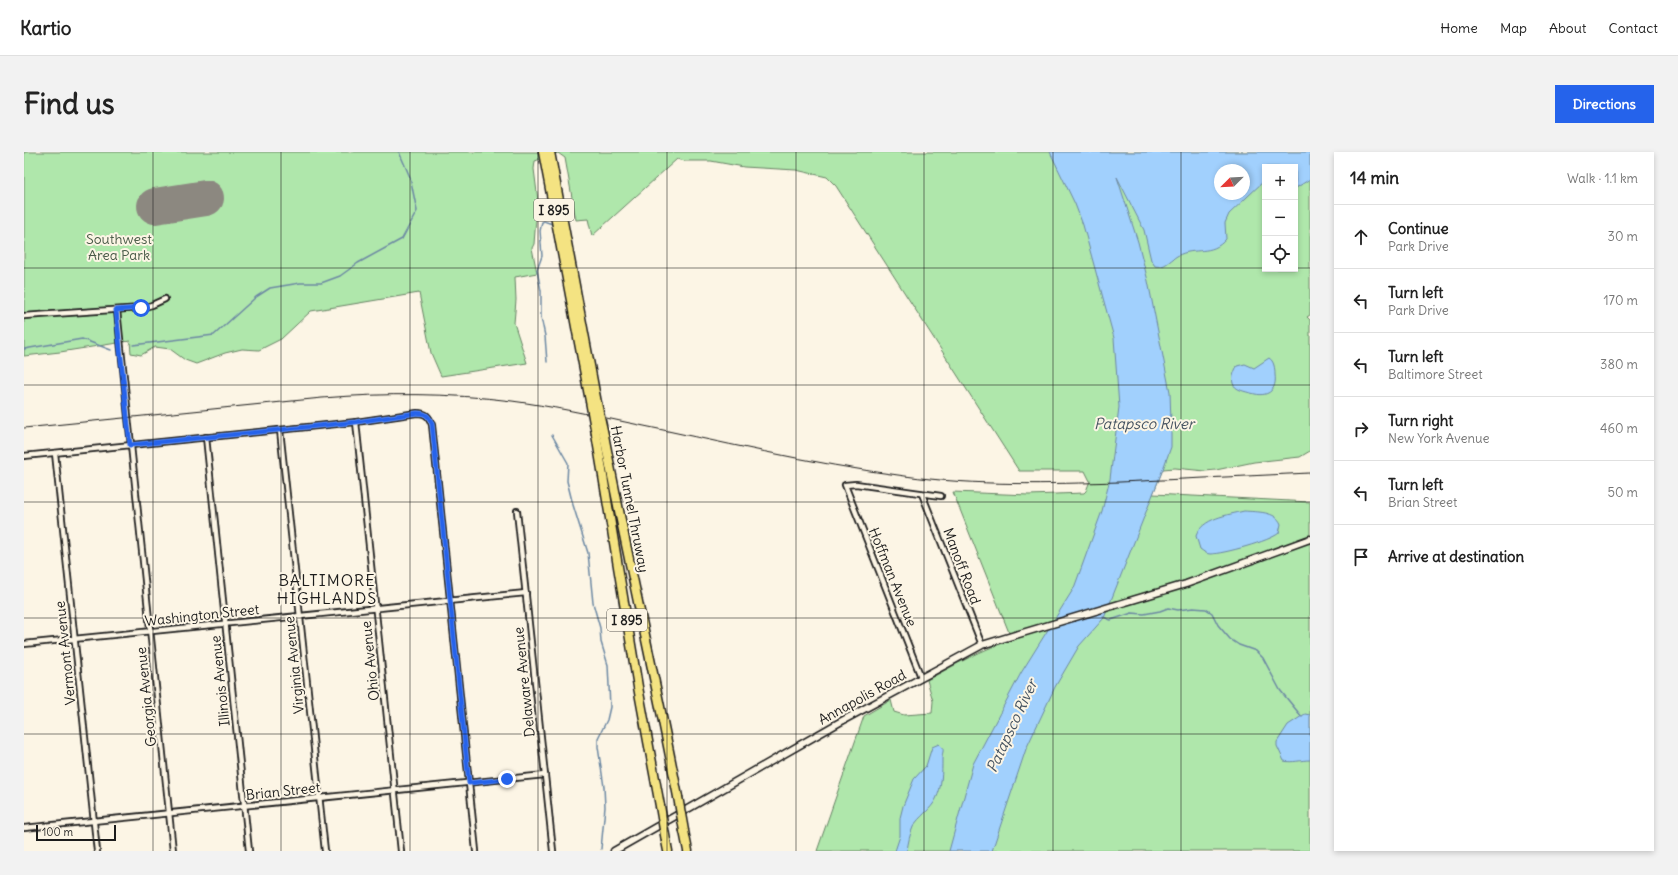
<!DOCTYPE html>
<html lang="en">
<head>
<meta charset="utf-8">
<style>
  body { margin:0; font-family:Delius,sans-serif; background:#f2f2f2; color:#222 }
  .controls { position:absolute; right:12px; top:12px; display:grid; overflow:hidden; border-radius:0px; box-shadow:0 2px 6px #0003 }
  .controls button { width:36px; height:36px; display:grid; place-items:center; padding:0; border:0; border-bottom:1px solid #e0e0e0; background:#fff; color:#222; font:20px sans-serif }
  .compass { position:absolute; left:1190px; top:12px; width:36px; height:36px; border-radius:50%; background:#fff; box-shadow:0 2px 6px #0003; rotate:246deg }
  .scale { position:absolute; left:12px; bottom:10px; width:80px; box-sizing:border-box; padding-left:4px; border:2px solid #1c1c1c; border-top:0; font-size:11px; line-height:14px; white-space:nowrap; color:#1c1c1c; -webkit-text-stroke:3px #fcf5e5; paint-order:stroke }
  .stop { position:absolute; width:12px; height:12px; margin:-9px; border:3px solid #2563eb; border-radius:50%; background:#fff }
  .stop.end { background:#2563eb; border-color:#fff; box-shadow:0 1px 4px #0008 }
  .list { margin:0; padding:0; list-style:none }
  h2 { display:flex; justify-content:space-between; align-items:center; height:52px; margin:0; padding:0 16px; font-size:17px }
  h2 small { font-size:13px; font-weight:400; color:#767676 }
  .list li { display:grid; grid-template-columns:26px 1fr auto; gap:12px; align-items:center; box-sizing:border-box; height:64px; padding:0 16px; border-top:1px solid #e0e0e0 }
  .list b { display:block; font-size:15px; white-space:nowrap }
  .list p { margin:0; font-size:13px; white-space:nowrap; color:#767676 }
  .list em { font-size:13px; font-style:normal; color:#767676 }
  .icon { flex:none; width:22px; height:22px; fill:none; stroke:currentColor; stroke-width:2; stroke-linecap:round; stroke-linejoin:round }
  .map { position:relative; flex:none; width:1286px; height:699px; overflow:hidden; border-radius:0px }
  header { display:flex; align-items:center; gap:24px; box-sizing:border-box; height:56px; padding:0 20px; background:#fff; border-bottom:1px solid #e0e0e0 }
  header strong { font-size:19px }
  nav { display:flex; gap:22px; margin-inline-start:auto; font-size:14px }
  .intro { display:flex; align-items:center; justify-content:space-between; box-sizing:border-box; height:96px; padding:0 24px }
  h1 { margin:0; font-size:28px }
  .button { padding:10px 18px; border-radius:0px; background:#2563eb; color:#fff; font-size:14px; font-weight:700 }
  main { display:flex; gap:24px; padding:0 24px }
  aside { flex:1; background:#fff; border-radius:0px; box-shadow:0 2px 6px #0003 }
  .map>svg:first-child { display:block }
  .green { fill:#afe7ab; stroke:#668264; fill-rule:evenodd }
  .water { fill:#a1d0fd; stroke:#6c88a3; fill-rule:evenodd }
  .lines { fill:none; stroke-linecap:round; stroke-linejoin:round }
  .stream { stroke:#6c88a3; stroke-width:1.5 }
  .runway { stroke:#8c8880; stroke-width:36 }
  .street-casing { stroke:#1c1c1c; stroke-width:8 }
  .secondary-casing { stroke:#1c1c1c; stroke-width:9 }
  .highway-casing { stroke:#1c1c1c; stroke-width:11 }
  .street { stroke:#fcf5e5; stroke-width:4.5 }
  .secondary { stroke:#fcf5e5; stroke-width:6 }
  .highway { stroke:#f4e382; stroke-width:8 }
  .tram { stroke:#1c1c1c; stroke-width:1 }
  .highway-bridge-casing { stroke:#1c1c1c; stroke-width:11; stroke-linecap:butt }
  .highway-bridge { stroke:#f4e382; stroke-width:8 }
  .route { stroke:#2563eb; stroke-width:5 }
  .grid { fill:none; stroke:#1c1c1c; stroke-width:1; stroke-opacity:0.55 }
  .labels { text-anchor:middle; stroke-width:4; stroke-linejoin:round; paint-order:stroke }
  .shield { fill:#fcf5e5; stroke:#5f5d58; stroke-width:1 }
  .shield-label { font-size:13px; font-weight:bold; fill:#1c1c1c }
  .park-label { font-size:14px; fill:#485947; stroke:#fcf5e5 }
  .street-label { font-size:14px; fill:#1c1c1c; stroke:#fcf5e5 }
  .water-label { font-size:15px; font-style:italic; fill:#445260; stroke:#fcf5e5 }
  .quarter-label { font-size:16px; letter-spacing:1px; fill:#1c1c1c; stroke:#fcf5e5 }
</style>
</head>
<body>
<header>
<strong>Kartio</strong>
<nav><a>Home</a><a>Map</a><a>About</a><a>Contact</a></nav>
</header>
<div class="intro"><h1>Find us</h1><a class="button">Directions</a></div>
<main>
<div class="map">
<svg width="1286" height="699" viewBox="0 0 1286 699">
  <rect width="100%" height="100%" fill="#fcf5e5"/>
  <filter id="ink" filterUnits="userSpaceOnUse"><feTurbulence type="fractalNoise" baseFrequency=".025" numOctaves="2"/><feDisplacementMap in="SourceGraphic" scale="8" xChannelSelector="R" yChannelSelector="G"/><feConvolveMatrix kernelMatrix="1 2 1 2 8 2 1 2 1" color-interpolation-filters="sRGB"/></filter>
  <g filter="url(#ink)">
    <!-- green -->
    <path class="green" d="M 0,0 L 1286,0 L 1286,163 L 1283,165 L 1286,168 L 1286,299 L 1276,305 L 1230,310 L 1192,318 L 1181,319 L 1151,316 L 1139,317 L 1129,342 L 1286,350 L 1286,699 L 793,699 L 840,564 L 867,548 L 870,560 L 880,563 L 908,561 L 909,549 L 903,528 C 931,513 958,497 988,488 L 929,340 L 1005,343 L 1060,341 L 1062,339 L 1066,329 L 1061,319 L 995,319 L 812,34 L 803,25 L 772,18 L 720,15 L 687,9 L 661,9 L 653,7 L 568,84 L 564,67 L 552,68 L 541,6 L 534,1 L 511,9 L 510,17 L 516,65 L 512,66 L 510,92 L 508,96 L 513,121 L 491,125 L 492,148 L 490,171 L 503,211 L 417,224 L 407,201 L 395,141 L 287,159 L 257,187 L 235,198 L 218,197 L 201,201 L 172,212 L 161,208 L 146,197 L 131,195 L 117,203 L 107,201 L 106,189 L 36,200 L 0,204 ZM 1241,15 L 1271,15 L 1271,117 L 1241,117 ZM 1196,18 L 1220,18 L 1220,42 L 1196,42 Z"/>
    <!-- water -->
    <g class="water">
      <path d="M 1026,0 L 1286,0 L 1286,27 L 1272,36 L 1271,15 L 1241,15 L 1241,28 L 1205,62 L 1201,71 L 1202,87 C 1187,105 1171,94 1153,104 C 1145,109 1141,116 1131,114 L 1127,108 L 1120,78 L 1093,25 L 1114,90 L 1124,129 L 1146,240 L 1147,271 L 1147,295 L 1139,317 L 1080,466 L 1055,494 L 1031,535 L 1002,597 L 968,699 L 925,699 L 949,612 L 997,521 L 1050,436 L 1078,359 L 1086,327 L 1095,255 L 1090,186 L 1059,73 L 1051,52 ZM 1196,18 L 1220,18 L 1220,42 L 1196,42 Z"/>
      <path d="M 1245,206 C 1250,209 1251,216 1251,223 C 1253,237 1245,245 1231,242 C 1215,238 1201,237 1213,214 L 1221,212 L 1230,216 Z"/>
      <path d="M 1220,359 C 1233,360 1252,359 1257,372 L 1255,381 C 1246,389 1199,402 1186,402 C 1182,402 1179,399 1176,397 L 1172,384 C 1178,366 1204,363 1220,359 Z"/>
      <path d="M 1281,562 L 1286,563 L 1286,608 C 1277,608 1268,611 1260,609 L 1253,594 L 1253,590 L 1264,573 Z"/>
      <path d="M 915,592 C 922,599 918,598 918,607 C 918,621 918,635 912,647 C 907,658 895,664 889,675 C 886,682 884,691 883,699 L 871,699 L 876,684 L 876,666 L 879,654 L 890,627 L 902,614 L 908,595 Z"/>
    </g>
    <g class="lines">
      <!-- stream -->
      <g class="stream">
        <polyline points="109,193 190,183 232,145 246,136 276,131 297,131 316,124 334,111 378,87 393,59 386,25 375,0"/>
        <polyline points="0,197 58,187 87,198"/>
        <polyline points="523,210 521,184 517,165 517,139 513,118 518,104 516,79 518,70 520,69 528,72 530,70"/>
        <polyline points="528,283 544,311 543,329 549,353 564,401 569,451 576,476 577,490 584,513 586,555 583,568 574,586 574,595 580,635 581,655 577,697"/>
        <polyline points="1079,465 1087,468 1108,461 1120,462 1136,459 1144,456 1154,458 1169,456 1182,457 1188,461 1194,473 1206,487 1215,493 1232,499 1239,506 1256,538 1278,565"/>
      </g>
      <!-- runway -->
      <polyline class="runway" points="131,54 182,46"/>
      <!-- street casing -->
      <g class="street-casing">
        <g id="street">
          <polyline points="93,158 149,699"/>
          <polyline points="0,164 117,156 128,153 141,147"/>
          <polyline points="332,270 377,699"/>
          <polyline points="256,278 301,699"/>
          <polyline points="182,285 225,699"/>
          <polyline points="31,301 73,699"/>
          <path d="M 0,304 L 332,270 L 393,261 C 402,261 405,264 408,273 L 452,699"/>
          <polyline points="898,342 958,493"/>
          <polyline points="493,359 529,699"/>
          <polyline points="0,492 502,441"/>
          <polyline points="897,525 821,333 832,332 917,344"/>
          <polyline points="0,676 521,623"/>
        </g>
      </g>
      <!-- secondary casing -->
      <g class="secondary-casing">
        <polyline id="secondary" points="590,699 816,570 958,493 1162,432 1286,387"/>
      </g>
      <!-- highway casing -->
      <g class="highway-casing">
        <g id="highway">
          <polyline points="519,0 566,249"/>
          <polyline points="526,0 573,251"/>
          <polyline points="572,282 614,535 636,654"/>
          <path d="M 580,283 C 603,404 631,524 654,645"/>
          <polyline points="660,679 664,699"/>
          <polyline points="642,689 644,699"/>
        </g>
      </g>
      <!-- street -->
      <use href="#street" class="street"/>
      <!-- secondary -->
      <use href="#secondary" class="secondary"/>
      <!-- highway -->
      <use href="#highway" class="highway"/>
      <!-- tram -->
      <path class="tram" d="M 0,276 L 298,246 C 361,241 425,241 488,249 C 526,254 564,262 601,270 C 694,289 787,312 881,324 C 953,334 1024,332 1096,330 C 1159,327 1223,324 1286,321"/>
      <!-- highway-bridge casing -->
      <g class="highway-bridge-casing">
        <g id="highway-bridge">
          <polyline points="566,249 572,282"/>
          <polyline points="573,251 580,283"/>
          <polyline points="654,645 660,679"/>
          <polyline points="636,654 642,689"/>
        </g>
      </g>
      <!-- highway-bridge -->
      <use href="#highway-bridge" class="highway-bridge"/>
    </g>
  </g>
  <g class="lines" filter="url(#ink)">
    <!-- route -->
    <path class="route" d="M 117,156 L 92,158 L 106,293 L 332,270 L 393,261 C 402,261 405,264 408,272 L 445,631 L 483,627"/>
  </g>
  <!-- grid -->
  <path class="grid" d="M 129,0 L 129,699M 257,0 L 257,699M 386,0 L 386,699M 514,0 L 514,699M 643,0 L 643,699M 772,0 L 772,699M 900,0 L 900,699M 1029,0 L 1029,699M 1157,0 L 1157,699M 0,116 L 1241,116M 1271,116 L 1286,116M 0,233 L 1286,233M 0,350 L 1286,350M 0,466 L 1286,466M 0,582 L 1286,582"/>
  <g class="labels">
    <!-- shield labels -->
    <g class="shield">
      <rect x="510" y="47" width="40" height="22" rx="3"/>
      <rect x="583" y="457" width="40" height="22" rx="3"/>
    </g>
    <g class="shield-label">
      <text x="530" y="63">I 895</text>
      <text x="603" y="473">I 895</text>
    </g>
    <!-- park labels -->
    <g class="park-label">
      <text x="95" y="92">Southwest<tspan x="95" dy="16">Area Park</tspan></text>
    </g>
    <!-- street labels -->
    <g class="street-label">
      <text transform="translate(606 347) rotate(79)" y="5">Harbor Tunnel Thruway</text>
      <text transform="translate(938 414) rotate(69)" y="5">Manoff Road</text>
      <text transform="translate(869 425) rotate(68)" y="5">Hoffman Avenue</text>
      <text transform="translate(178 463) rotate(-6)" y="5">Washington Street</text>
      <text transform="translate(41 501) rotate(-96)" y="5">Vermont Avenue</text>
      <text transform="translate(346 509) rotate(-96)" y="5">Ohio Avenue</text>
      <text transform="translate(270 513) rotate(-96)" y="5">Virginia Avenue</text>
      <text transform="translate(196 529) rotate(-96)" y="5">Illinois Avenue</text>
      <text transform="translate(500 530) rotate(-96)" y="5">Delaware Avenue</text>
      <text transform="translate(122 545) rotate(-96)" y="5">Georgia Avenue</text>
      <text transform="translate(838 545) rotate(-29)" y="5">Annapolis Road</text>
      <text transform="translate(259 639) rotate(-6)" y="5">Brian Street</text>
    </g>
    <!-- water labels -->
    <g class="water-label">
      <text x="1120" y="277">Patapsco River</text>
      <text transform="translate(988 574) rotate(-65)" y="5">Patapsco River</text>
    </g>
    <!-- quarter labels -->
    <g class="quarter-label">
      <text x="303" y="434">BALTIMORE<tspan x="303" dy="18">HIGHLANDS</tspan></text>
    </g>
  </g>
</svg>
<div class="controls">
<button>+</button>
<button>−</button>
<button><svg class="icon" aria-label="locate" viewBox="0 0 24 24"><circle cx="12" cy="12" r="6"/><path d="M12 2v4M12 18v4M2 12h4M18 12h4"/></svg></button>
</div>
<svg class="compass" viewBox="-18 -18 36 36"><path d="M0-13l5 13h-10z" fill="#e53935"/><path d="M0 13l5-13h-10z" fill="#767676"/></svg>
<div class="scale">100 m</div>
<div class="stop" style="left:117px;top:156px"></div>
<div class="stop end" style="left:483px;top:627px"></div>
</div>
<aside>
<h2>14 min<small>Walk · 1.1 km</small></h2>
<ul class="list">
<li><svg class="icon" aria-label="ahead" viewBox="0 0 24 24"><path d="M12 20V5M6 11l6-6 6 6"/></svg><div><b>Continue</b><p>Park Drive</p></div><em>30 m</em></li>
<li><svg class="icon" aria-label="left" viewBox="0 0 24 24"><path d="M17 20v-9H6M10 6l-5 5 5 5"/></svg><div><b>Turn left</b><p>Park Drive</p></div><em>170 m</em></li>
<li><svg class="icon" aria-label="left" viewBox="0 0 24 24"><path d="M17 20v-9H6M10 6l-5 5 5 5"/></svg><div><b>Turn left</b><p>Baltimore Street</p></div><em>380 m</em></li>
<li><svg class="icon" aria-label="right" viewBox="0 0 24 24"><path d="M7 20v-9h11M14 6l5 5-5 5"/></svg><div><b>Turn right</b><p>New York Avenue</p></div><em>460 m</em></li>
<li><svg class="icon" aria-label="left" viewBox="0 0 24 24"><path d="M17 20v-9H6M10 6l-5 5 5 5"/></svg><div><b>Turn left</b><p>Brian Street</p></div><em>50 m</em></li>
<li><svg class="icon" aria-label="arrive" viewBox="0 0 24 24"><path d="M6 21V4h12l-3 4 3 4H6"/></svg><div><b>Arrive at destination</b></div></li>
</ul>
</aside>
</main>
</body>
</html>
